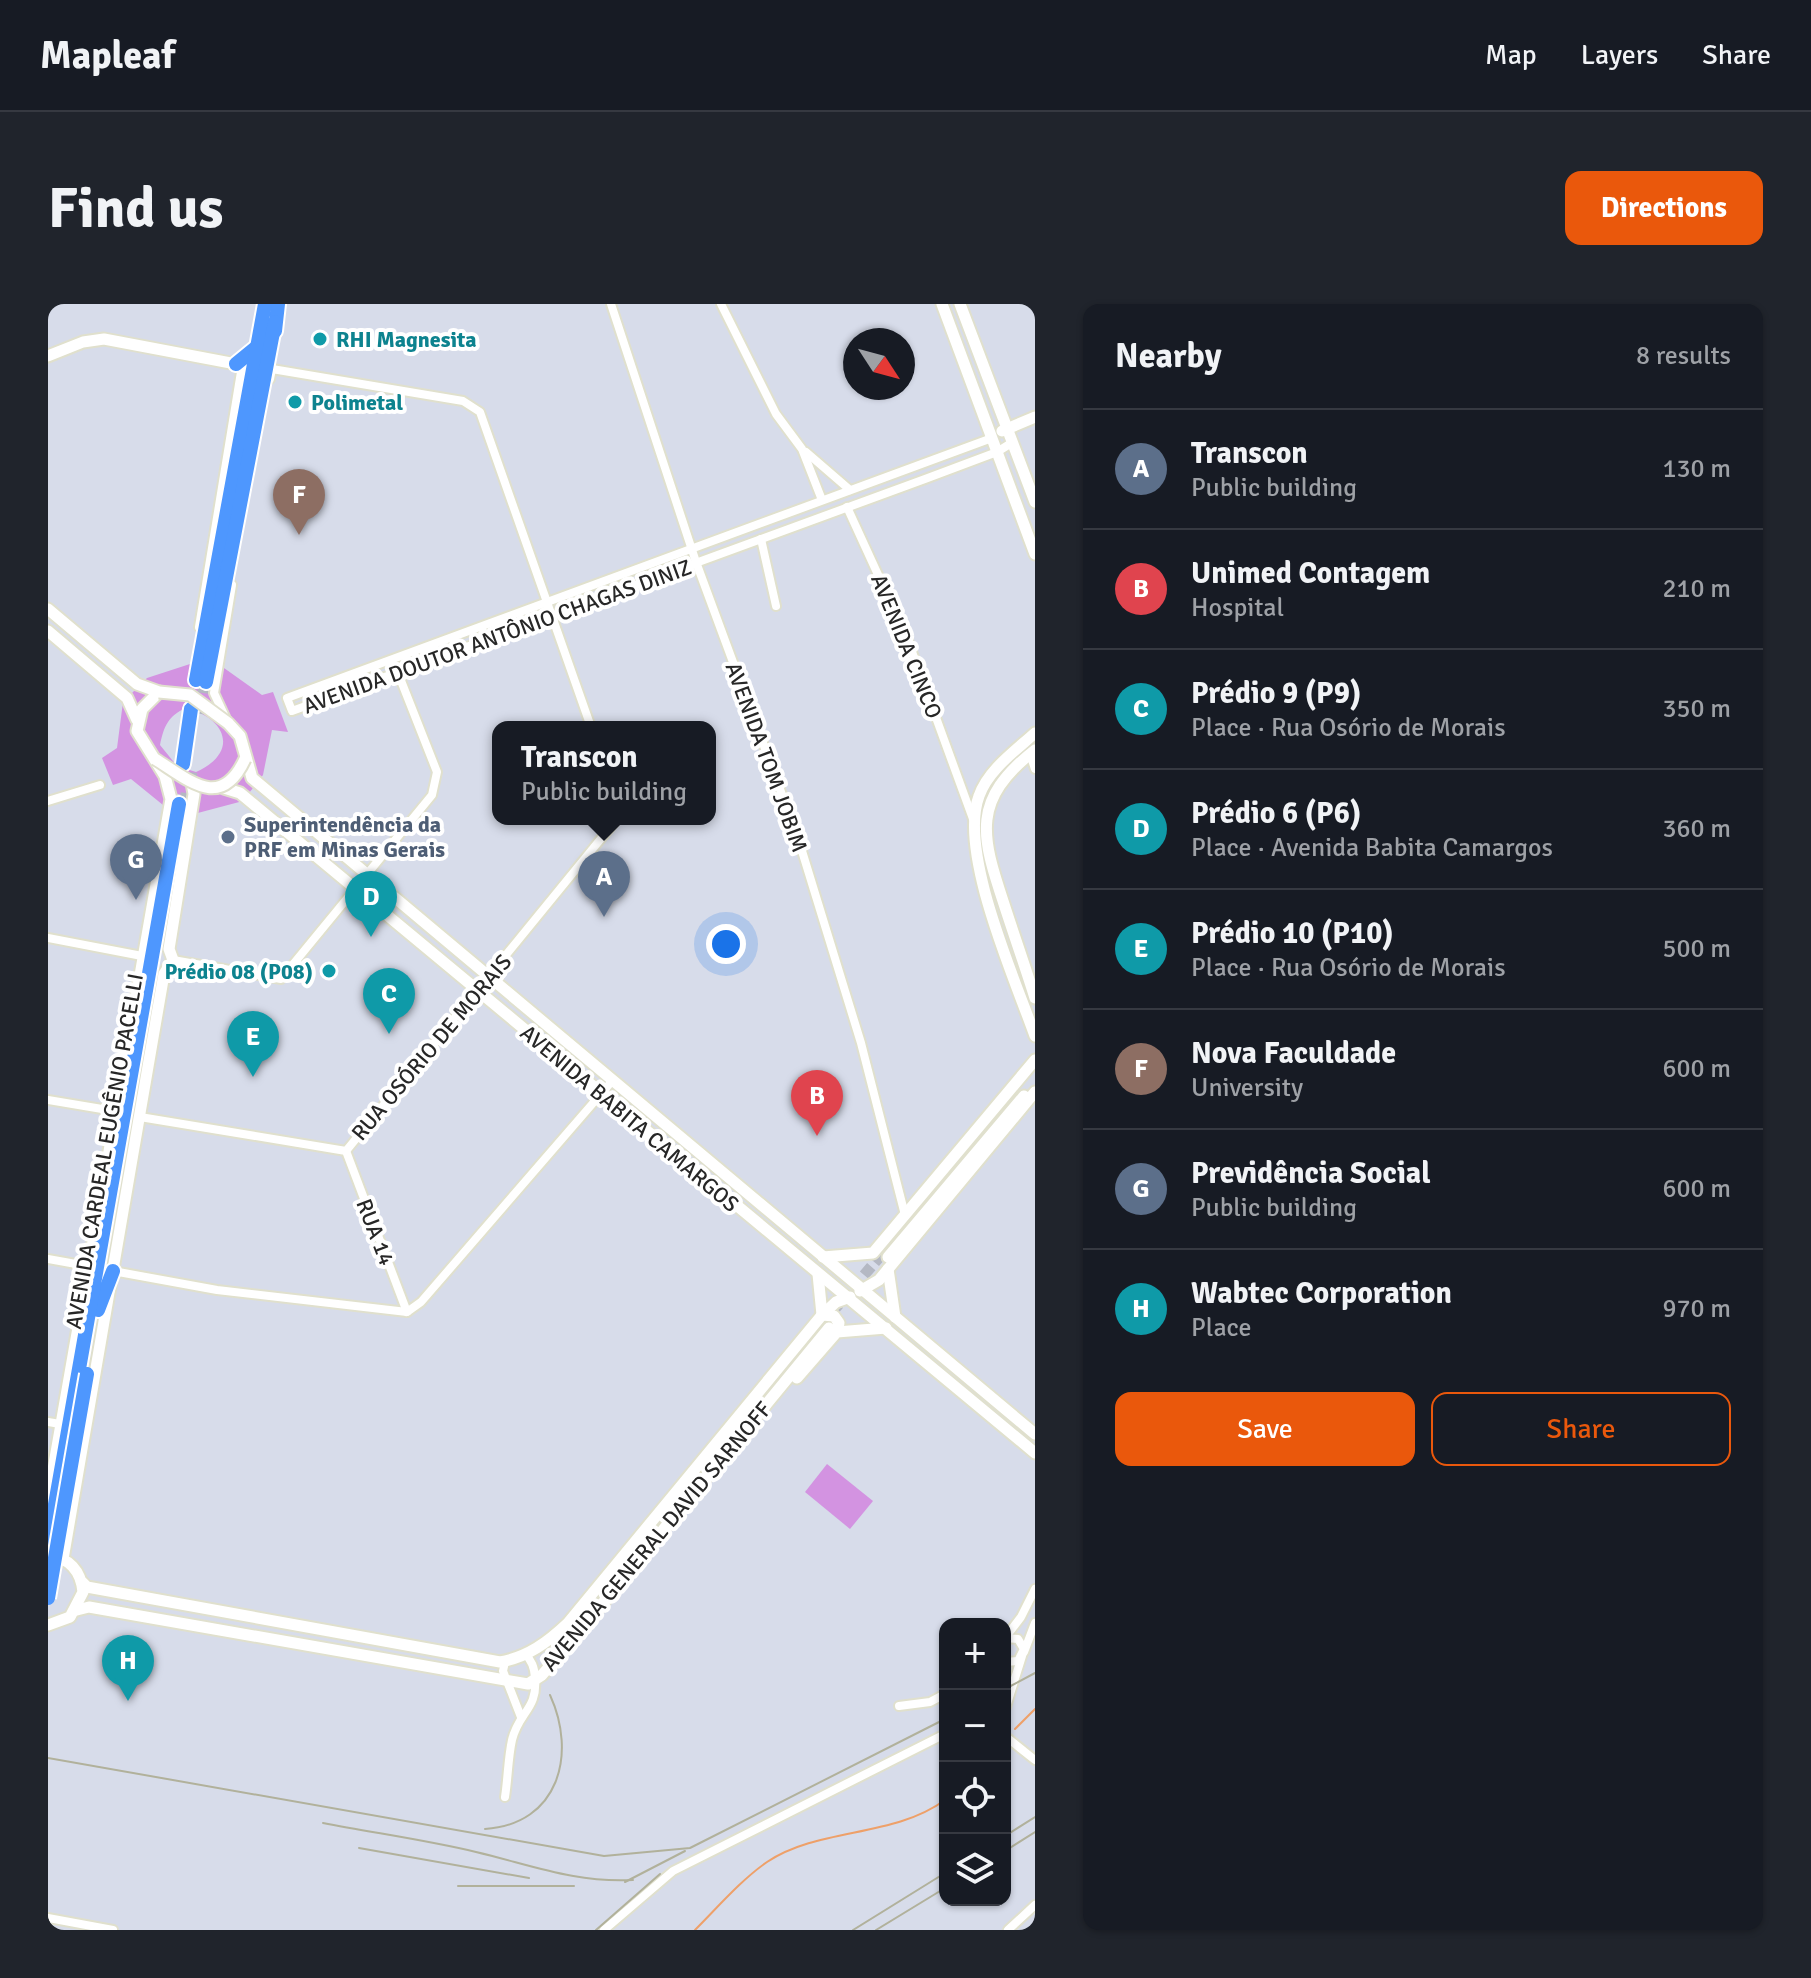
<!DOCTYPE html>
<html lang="en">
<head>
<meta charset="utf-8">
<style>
  body { margin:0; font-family:Signika,sans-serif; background:#20242c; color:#f1f3f6 }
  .controls { position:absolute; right:24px; bottom:24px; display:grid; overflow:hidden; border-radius:16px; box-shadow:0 2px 6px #0004 }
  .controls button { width:72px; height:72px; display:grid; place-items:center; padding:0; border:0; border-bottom:2px solid #363941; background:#171b24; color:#f1f3f6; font:40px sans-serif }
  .compass { position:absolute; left:795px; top:24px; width:72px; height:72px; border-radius:50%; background:#171b24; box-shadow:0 2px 6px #0004; rotate:126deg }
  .you { position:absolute; left:678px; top:640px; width:28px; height:28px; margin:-20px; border:6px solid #fff; border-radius:50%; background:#1a73e8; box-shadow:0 0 0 12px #1a73e833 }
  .badge { display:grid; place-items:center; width:52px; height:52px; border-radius:50%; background:#ea580c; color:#fff; font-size:26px; font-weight:700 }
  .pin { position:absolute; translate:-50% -66px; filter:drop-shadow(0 2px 4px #0008) }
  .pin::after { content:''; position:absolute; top:42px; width:28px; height:24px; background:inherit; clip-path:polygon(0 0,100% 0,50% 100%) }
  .popup { position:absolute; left:444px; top:417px; width:224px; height:104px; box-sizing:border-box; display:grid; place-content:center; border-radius:16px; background:#171b24; filter:drop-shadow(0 2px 6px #0005); font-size:26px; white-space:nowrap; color:#9ea1a6 }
  .popup b { font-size:30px; color:#f1f3f6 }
  .popup::after { content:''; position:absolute; left:50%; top:100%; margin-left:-16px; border:16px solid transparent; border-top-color:#171b24 }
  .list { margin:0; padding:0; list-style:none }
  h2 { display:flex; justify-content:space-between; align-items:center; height:104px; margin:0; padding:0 32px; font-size:34px }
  h2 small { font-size:26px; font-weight:400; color:#9ea1a6 }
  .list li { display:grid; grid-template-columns:52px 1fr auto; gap:24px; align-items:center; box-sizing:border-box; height:120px; padding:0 32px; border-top:2px solid #363941 }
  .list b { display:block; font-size:30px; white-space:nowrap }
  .list p { margin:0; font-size:26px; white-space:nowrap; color:#9ea1a6 }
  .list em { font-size:26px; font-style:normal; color:#9ea1a6 }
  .actions { display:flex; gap:16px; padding:24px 32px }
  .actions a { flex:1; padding:18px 0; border:2px solid #ea580c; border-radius:16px; text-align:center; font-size:28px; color:#ea580c }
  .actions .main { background:#ea580c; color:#fff }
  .icon { flex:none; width:44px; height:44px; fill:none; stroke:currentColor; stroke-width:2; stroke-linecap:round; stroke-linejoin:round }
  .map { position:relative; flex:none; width:987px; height:1626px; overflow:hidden; border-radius:16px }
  header { display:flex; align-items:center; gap:48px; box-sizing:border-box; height:112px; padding:0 40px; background:#171b24; border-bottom:2px solid #363941 }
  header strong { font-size:38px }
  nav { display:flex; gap:44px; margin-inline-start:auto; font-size:28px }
  .intro { display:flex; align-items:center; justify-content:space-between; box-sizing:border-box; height:192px; padding:0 48px }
  h1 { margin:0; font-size:56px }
  .button { padding:20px 36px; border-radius:16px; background:#ea580c; color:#fff; font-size:28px; font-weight:700 }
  main { display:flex; gap:48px; padding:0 48px }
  aside { flex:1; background:#171b24; border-radius:16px; box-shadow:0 2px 6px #0004 }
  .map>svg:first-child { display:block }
  .green { fill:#d393e1; fill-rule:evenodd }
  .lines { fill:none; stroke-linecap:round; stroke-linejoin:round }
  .stream { stroke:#eea069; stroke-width:2 }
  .secondary-tunnel { stroke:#b4b8c3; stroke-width:11; stroke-dasharray:11 5.5; stroke-linecap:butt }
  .highway-tunnel { stroke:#b4b8c3; stroke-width:14; stroke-dasharray:14 7; stroke-linecap:butt }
  .street-casing { stroke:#e0e0cd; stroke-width:12 }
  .secondary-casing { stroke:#e0e0cd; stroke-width:15 }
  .highway-casing { stroke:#fff; stroke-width:18 }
  .street { stroke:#fff; stroke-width:8 }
  .secondary { stroke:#fff; stroke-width:11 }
  .highway { stroke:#4e97fe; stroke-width:14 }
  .rail { stroke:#b1b19b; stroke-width:2 }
  .secondary-bridge-casing { stroke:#e0e0cd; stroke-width:15; stroke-linecap:butt }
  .highway-bridge-casing { stroke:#fff; stroke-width:18; stroke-linecap:butt }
  .secondary-bridge { stroke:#fff; stroke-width:11 }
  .highway-bridge { stroke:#4e97fe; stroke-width:14 }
  .culture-dot { fill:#0f9aa8; stroke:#fff; stroke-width:3 }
  .service-dot { fill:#5c6f8a; stroke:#fff; stroke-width:3 }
  .labels { text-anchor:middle; stroke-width:8; stroke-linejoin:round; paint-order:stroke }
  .culture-label { font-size:22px; font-weight:bold; fill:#0d838f; stroke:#fff; text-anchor:start }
  .street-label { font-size:22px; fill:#272727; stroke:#fff }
  .service-label { font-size:22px; font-weight:bold; fill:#4e5e75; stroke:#fff; text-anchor:start }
</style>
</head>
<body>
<header>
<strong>Mapleaf</strong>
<nav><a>Map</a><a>Layers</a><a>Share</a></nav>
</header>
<div class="intro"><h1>Find us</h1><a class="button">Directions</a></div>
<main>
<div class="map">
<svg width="987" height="1626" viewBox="0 0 987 1626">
  <rect width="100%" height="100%" fill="#d7dcea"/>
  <!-- green -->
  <g class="green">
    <path d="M 142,360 L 144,381 L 169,386 L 176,364 L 214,391 L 225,388 L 240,428 L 224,426 L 215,471 L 195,497 L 146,510 L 148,494 L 125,489 L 115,501 L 83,475 L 65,481 L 54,454 L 69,444 L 75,398 L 99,374 ZM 138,404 C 178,414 192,448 148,468 L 129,462 L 112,441 C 116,422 120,412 138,404 Z"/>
    <polygon points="779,1160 825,1197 802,1225 757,1188"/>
  </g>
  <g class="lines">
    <!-- stream -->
    <g class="stream">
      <polyline points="967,1425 987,1405"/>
      <path d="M 647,1626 C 669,1604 693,1576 719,1558 C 772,1523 845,1534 897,1496"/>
    </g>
    <!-- secondary-tunnel -->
    <polyline class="secondary-tunnel" points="773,1021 835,949"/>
    <!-- highway-tunnel -->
    <g class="highway-tunnel">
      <polyline points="153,410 158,378"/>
      <polyline points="138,503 143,462"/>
    </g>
    <!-- street casing -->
    <g class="street-casing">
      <g id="street">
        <polyline points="563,0 648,258 750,534 813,739 857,911"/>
        <polyline points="673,0 728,110 754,145 774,196"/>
        <polyline points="222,75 224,65 415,97 432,108 543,423"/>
        <polyline points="944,134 239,394 244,407 877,175 949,148 965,138"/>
        <polyline points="758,148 802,186"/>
        <polyline points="799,203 859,334 925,515"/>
        <polyline points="713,235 728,302"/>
        <polyline points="151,323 193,68 188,60"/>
        <polyline points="178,415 166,389 184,281"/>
        <polyline points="982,450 987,465"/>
        <polyline points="0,497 52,481"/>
        <polyline points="0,634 94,652"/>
        <polyline points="125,656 233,675 384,491 389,468 348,364"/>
        <polyline points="0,796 66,807"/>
        <polyline points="92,813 298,847 569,515"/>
        <polyline points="298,847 359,1008"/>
        <polyline points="0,955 39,962"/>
        <polyline points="65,967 169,986 359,1008 373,998 565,776"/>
        <polyline points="0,1118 12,1120"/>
        <polyline points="957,1334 973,1313 987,1285"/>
        <polyline points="957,1334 970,1335 976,1345 970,1357 957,1358"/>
        <polyline points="976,1348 987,1319"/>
        <polyline points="457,1358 455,1367 473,1413"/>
        <polyline points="851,1402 882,1398 897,1390"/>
        <polyline points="957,1406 974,1352"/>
        <polyline points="957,1432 987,1456"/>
        <path d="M 457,1493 C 460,1474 460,1454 464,1436 C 471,1407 490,1406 487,1373 C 486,1363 484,1357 477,1350"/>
        <polyline points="0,1614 65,1626"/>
        <polyline points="556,1626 625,1567 897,1430"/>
        <polyline points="960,1626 987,1601"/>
      </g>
    </g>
    <!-- secondary casing -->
    <g class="secondary-casing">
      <g id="secondary">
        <polyline points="894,0 987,250"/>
        <polyline points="912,0 987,198"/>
        <polyline points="0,52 35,38 56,35 188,60"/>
        <polyline points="954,127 987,113"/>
        <polyline points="0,305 89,380 111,388"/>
        <polyline points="0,327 79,394 89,416"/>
        <polyline points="180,419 192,432 204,474 987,1130"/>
        <path d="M 987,429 C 967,447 940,466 931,492 C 910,548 967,675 987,732"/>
        <path d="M 987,446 C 923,496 933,531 956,600 C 966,631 977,662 987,694"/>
        <polyline points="176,484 192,489 987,1149"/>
        <polyline points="775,953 825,949 987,756"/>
        <polyline points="840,953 976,792"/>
        <polyline points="840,965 847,1013"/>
        <polyline points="770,970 774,1011"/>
        <polyline points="812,987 831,976 987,788"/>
        <polyline points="774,1011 786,1012 791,1019 789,1028"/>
        <polyline points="749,1074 789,1028 838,1024"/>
        <polyline points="0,1194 123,495 117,472 89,427 94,405 111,388"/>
        <path d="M 0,1252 C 21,1253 33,1267 35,1288 L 22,1313 L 0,1321"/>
        <polyline points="15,1255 116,670 125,656 121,645 146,490 144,479"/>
        <path d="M 34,1278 L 39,1283 L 452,1358 C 480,1353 500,1338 520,1319 L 774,1011 L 788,998 L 802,993"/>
        <polyline points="29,1306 41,1303 480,1380 494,1371 531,1328 781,1024"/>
      </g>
    </g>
    <!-- highway casing -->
    <g class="highway-casing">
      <g id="highway">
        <polyline points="227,27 230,0"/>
        <polyline points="188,60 210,42"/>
        <polyline points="148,376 217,0"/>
        <polyline points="158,378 227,18"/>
        <polyline points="135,460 143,405"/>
        <polyline points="50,1006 65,967"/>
        <polyline points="0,1240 131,500"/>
      </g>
    </g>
    <!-- street -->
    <use href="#street" class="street"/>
    <!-- secondary -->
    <use href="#secondary" class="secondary"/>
    <!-- highway -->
    <use href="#highway" class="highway"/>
    <!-- rail -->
    <g class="rail">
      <polyline points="957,1385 987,1369"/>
      <polyline points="0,1454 556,1552 642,1544 897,1415"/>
      <path d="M 275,1519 C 326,1529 378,1536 428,1548 C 483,1561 527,1579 585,1576"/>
      <path d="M 437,1525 C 511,1520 529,1450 502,1391"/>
      <polyline points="957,1532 987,1513"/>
      <polyline points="311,1544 481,1574"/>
      <polyline points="957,1547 987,1528"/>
      <polyline points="577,1578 637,1547"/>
      <polyline points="410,1582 526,1582"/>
      <polyline points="548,1626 612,1570"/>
      <polyline points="805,1626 897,1569"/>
      <polyline points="828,1626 897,1584"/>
    </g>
    <!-- secondary-bridge casing -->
    <g class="secondary-bridge-casing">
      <g id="secondary-bridge">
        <polyline points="111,388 142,391 180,419"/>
        <path d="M 107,455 C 142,477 173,507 197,455"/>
      </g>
    </g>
    <!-- highway-bridge casing -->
    <g class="highway-bridge-casing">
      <polyline id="highway-bridge" points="0,1294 39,1070"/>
    </g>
    <!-- secondary-bridge -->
    <use href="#secondary-bridge" class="secondary-bridge"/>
    <!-- highway-bridge -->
    <use href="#highway-bridge" class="highway-bridge"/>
  </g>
  <!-- markers -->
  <g class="culture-dot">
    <circle cx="272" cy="35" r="8"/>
    <circle cx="247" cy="98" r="8"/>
    <circle cx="281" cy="667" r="8"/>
  </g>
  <circle class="service-dot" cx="180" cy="533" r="8"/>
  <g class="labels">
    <!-- culture labels -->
    <g class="culture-label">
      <text x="288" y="43">RHI Magnesita</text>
      <text x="263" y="106">Polimetal</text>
      <text x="265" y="675" text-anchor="end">Prédio 08 (P08)</text>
    </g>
    <!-- street labels -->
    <g class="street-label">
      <text transform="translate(449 332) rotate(-20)" y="8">AVENIDA DOUTOR ANTÔNIO CHAGAS DINIZ</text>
      <text transform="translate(859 342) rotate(68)" y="8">AVENIDA CINCO</text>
      <text transform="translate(719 453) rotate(70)" y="8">AVENIDA TOM JOBIM</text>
      <text transform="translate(383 743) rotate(-50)" y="8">RUA OSÓRIO DE MORAIS</text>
      <text transform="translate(582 814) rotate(40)" y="8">AVENIDA BABITA CAMARGOS</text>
      <text transform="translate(56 847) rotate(-80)" y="8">AVENIDA CARDEAL EUGÊNIO PACELLI</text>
      <text transform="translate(328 928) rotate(69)" y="8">RUA 14</text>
      <text transform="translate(608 1232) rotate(-50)" y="8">AVENIDA GENERAL DAVID SARNOFF</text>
    </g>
    <!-- service labels -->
    <g class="service-label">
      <text x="196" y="528">Superintendência da<tspan x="196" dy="25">PRF em Minas Gerais</tspan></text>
    </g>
  </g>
</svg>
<div class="controls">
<button>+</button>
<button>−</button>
<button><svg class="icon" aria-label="locate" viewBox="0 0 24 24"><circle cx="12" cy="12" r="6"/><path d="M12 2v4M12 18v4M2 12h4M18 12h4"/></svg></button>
<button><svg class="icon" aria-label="layers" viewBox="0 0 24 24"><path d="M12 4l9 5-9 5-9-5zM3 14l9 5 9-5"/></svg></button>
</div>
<svg class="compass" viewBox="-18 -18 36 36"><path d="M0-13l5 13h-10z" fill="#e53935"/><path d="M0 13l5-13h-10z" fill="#9ea1a6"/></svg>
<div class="you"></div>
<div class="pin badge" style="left:556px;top:613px;background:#5c6f8a">A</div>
<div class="popup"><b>Transcon</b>Public building</div>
<div class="pin badge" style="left:769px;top:832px;background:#e0444e">B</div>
<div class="pin badge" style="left:341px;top:730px;background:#0f9aa8">C</div>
<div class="pin badge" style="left:323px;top:633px;background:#0f9aa8">D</div>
<div class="pin badge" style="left:205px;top:773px;background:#0f9aa8">E</div>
<div class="pin badge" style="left:251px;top:231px;background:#8d6e63">F</div>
<div class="pin badge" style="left:88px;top:596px;background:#5c6f8a">G</div>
<div class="pin badge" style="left:80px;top:1397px;background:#0f9aa8">H</div>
</div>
<aside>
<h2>Nearby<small>8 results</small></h2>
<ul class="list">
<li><span class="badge" style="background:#5c6f8a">A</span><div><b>Transcon</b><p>Public building</p></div><em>130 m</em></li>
<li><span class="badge" style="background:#e0444e">B</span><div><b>Unimed Contagem</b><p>Hospital</p></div><em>210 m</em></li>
<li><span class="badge" style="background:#0f9aa8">C</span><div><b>Prédio 9 (P9)</b><p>Place · Rua Osório de Morais</p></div><em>350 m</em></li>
<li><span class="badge" style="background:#0f9aa8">D</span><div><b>Prédio 6 (P6)</b><p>Place · Avenida Babita Camargos</p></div><em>360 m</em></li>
<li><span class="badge" style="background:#0f9aa8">E</span><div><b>Prédio 10 (P10)</b><p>Place · Rua Osório de Morais</p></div><em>500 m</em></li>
<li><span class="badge" style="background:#8d6e63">F</span><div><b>Nova Faculdade</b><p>University</p></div><em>600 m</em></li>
<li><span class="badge" style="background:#5c6f8a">G</span><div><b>Previdência Social</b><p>Public building</p></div><em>600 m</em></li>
<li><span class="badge" style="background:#0f9aa8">H</span><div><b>Wabtec Corporation</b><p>Place</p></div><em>970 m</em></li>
</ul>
<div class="actions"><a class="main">Save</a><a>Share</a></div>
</aside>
</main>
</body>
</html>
